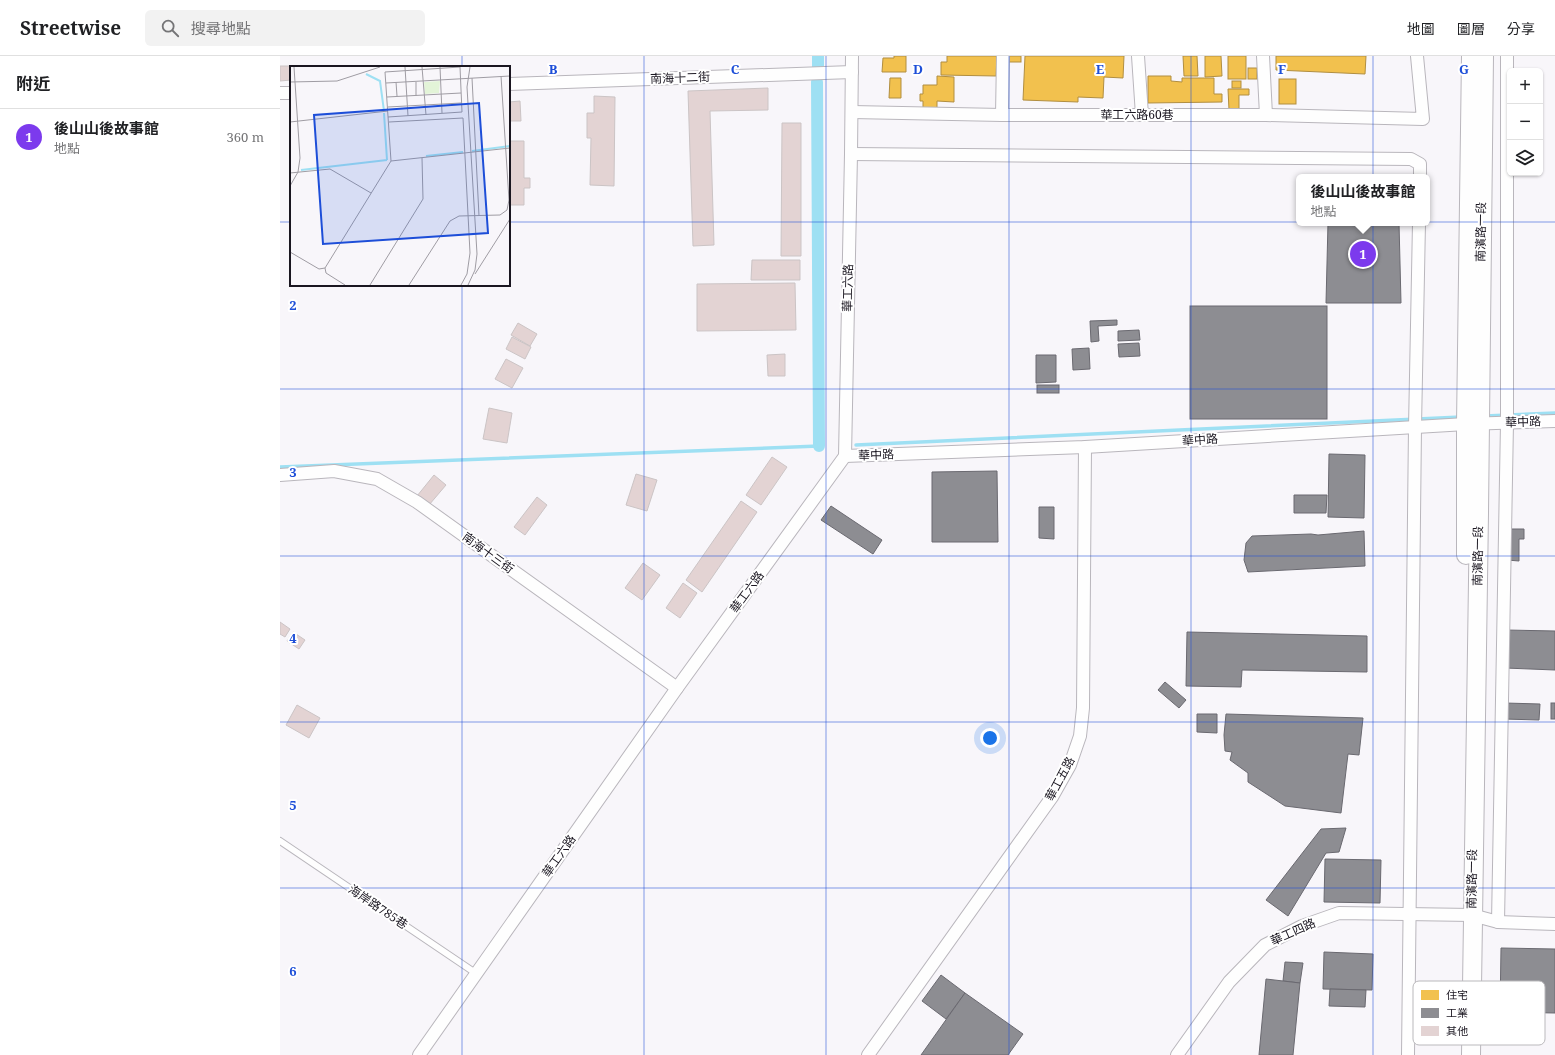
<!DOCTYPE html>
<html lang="zh-TW">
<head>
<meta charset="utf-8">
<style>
  body { margin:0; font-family:"Noto Serif","Noto Sans TC",serif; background:#f2f2f2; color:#202124 }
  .controls { position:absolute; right:12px; top:12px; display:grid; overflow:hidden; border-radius:6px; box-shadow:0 1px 3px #0004 }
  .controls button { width:36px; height:36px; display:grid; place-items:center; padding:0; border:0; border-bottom:1px solid #e0e0e0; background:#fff; color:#202124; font:20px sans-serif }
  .you { position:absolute; left:710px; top:682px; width:14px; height:14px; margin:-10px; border:3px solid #fff; border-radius:50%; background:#1a73e8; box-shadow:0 0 0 6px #1a73e833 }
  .badge { display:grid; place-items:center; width:26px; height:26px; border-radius:50%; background:#7c3aed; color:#fff; font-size:13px; font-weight:700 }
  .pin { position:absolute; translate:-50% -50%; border:2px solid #fff; box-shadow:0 1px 4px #0006 }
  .popup { position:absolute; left:1016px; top:118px; width:134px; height:52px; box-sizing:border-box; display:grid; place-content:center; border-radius:6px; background:#fff; filter:drop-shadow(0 1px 3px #0005); font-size:13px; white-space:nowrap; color:#757577 }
  .popup b { font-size:15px; color:#202124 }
  .popup::after { content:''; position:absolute; left:50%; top:100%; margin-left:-8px; border:8px solid transparent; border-top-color:#fff }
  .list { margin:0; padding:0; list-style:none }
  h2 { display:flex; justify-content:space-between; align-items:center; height:52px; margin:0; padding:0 16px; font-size:17px }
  h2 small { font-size:13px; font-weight:400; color:#757577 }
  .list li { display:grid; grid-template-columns:26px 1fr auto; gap:12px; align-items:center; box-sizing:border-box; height:56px; padding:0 16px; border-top:1px solid #e0e0e0 }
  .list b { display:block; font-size:15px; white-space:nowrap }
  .list p { margin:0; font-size:13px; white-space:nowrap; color:#757577 }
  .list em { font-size:13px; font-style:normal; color:#757577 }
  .icon { flex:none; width:22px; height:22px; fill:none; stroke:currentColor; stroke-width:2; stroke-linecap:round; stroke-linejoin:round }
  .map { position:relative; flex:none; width:1275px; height:999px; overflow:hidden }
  header { display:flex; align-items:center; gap:24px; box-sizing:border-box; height:56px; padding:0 20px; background:#fff; border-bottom:1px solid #e0e0e0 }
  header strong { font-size:19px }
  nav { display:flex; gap:22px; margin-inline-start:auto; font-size:14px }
  .search { width:280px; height:36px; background:#f2f2f2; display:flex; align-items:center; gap:10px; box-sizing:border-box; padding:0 14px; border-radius:6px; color:#757577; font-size:15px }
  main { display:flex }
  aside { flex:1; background:#fff }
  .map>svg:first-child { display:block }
  .homes { fill:#f2c14e; stroke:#b18e40 }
  .industry { fill:#8d8d92; stroke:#6a6970 }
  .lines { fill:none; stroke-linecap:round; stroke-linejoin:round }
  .stream { stroke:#9ee0f3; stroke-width:3.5 }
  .canal { stroke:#9ee0f3; stroke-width:12 }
  .building { fill:#e3d3d3; stroke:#cbc4c5 }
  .service-casing { stroke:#b9b6bc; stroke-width:8 }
  .minor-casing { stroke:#b9b6bc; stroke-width:14 }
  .secondary-casing { stroke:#b9b6bc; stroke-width:20 }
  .service { stroke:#fefefe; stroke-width:6 }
  .minor { stroke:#fefefe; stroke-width:12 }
  .secondary { stroke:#fefefe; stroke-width:18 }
  .grid { fill:none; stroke:#1d4ed8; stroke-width:1; stroke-opacity:0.55 }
  .labels { text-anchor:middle; stroke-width:4; stroke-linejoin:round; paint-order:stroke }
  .street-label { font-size:12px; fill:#1a1620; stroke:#fff }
  .inset-river { fill:none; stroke:#9ee0f3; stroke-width:2 }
  .inset-road { fill:none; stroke:#9f9ca3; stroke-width:1 }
  .view { fill:#1d4ed8; fill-opacity:0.15; stroke:#1d4ed8; stroke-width:2 }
  .inset-edge { fill:none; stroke:#1a1620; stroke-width:2 }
  .key { fill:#fff; stroke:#bab9bc; stroke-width:1 }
  .key-label { font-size:11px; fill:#1a1620 }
  .grid-label { font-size:13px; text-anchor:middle; font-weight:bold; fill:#1d4ed8; stroke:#fff; stroke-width:4; stroke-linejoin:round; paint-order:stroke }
</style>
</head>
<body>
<header>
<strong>Streetwise</strong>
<div class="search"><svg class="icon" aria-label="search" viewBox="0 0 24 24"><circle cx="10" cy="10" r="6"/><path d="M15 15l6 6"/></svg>搜尋地點</div>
<nav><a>地圖</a><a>圖層</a><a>分享</a></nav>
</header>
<main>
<aside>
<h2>附近<small></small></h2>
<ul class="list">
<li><span class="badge">1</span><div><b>後山山後故事館</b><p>地點</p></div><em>360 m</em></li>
</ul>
</aside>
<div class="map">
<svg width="1275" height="999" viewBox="0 0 1275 999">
  <rect width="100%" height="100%" fill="#f8f6fa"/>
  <!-- homes -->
  <g class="homes">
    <polygon points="614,0 626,0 626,16 602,16 603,2 614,2"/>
    <polygon points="667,0 717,0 716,20 661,19 661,6 667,6"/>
    <rect x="727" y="0" width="14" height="6"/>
    <polygon points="745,0 844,0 843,22 824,21 823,42 798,41 798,46 743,44"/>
    <polygon points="903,0 917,0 918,20 904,20"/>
    <polygon points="925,0 941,0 942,20 925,21"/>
    <rect x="948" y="0" width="18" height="23"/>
    <polygon points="996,0 1086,0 1085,18 996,14"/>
    <rect x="968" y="12" width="9" height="11"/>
    <polygon points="657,20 674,21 674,46 657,45 657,54 643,53 643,45 640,45 640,38 643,38 643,29 657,29"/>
    <polygon points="868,20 891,20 891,25 902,26 902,22 934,22 934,38 942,38 942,46 868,47"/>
    <polygon points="610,22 621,22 621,42 609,42"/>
    <rect x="999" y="23" width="17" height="25"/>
    <rect x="952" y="25" width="9" height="7"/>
    <polygon points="948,33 969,33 969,39 959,39 959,54 949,54"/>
  </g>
  <!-- industry -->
  <g class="industry">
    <polygon points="1048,167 1119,167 1121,247 1046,247"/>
    <rect x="910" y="250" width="137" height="113"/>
    <polygon points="837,264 837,269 818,270 819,285 811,286 810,265"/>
    <polygon points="859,274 860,284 838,285 838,275"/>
    <polygon points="859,287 860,300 839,301 838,288"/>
    <polygon points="809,292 810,313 793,314 792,293"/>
    <polygon points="756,299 776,299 776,326 756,327"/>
    <rect x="757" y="329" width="22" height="8"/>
    <polygon points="1049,398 1085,399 1084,462 1048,461"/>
    <polygon points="717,415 718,486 652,486 652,416"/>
    <polygon points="1014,439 1047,439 1046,457 1014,457"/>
    <polygon points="551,450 602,484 593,498 541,464"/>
    <polygon points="759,451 774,451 774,483 759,482"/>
    <polygon points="1227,473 1244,473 1244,483 1239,483 1239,505 1227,504"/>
    <polygon points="1084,475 1085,510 968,516 964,504 966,487 972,480 1031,478 1038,479"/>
    <polygon points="1226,574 1275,575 1275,614 1225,612"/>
    <polygon points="907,576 1087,580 1087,616 962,614 961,631 906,630"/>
    <polygon points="885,626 906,644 899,652 878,634"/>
    <polygon points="1225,647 1260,648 1259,664 1224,663"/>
    <rect x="1271" y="647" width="4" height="16"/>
    <polygon points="917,658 937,658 937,677 917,676"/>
    <polygon points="946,658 1083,662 1079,699 1068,698 1061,757 1005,750 968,726 968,717 950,704 952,696 945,695 944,679"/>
    <polygon points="1066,772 1059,796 1046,797 1008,860 986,844 1041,773"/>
    <polygon points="1045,803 1101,804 1100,847 1044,846"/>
    <polygon points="1221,892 1275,893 1275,957 1220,956"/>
    <polygon points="1044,896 1093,898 1092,934 1043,933"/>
    <polygon points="1005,906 1023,907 1020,927 1003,925"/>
    <polygon points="661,919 685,937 666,963 642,945"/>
    <polygon points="986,923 1020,927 1013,999 979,999"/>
    <polygon points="1050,933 1086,934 1085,951 1049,950"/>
    <polygon points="685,937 743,978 728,999 641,999"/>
  </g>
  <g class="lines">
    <!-- stream -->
    <g class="stream">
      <polyline points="1205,360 1275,357"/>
      <polyline points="576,389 1181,361"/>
      <polyline points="0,411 539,390"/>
    </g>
    <!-- canal -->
    <g class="canal">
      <polyline points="538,12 538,0"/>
      <polyline points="537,26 539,390"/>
    </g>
  </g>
  <!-- building -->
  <g class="building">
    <polygon points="0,10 24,10 24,11 11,11 11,24 0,25"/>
    <polygon points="488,32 488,54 430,55 434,189 413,190 408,35"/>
    <polygon points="314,40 335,41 334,130 310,129 311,82 307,82 307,57 314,57"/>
    <polygon points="240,45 241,65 229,65 229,46"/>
    <polygon points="502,67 521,67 521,200 501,200"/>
    <polygon points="229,85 244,85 244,122 250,122 250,132 244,132 244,149 229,149"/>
    <polygon points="472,204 520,204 520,224 471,224"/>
    <polygon points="515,227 516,274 417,275 417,228"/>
    <polygon points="238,267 257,278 250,290 231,279"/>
    <polygon points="232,281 251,291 245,303 226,293"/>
    <polygon points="505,298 505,320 488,320 487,299"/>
    <polygon points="226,303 243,312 232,332 215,323"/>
    <polygon points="209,352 232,357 227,387 203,383"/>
    <polygon points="492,401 507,411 481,449 466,439"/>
    <polygon points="356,418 377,424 367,455 346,449"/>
    <polygon points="154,419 166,429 149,449 137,440"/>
    <polygon points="257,441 267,449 245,479 234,471"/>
    <polygon points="461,445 477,456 422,536 406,524"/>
    <polygon points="363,507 380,519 362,544 345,532"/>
    <polygon points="403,527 417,537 400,562 386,552"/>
    <polygon points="0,566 10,573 5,581 0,578"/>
    <polygon points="13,576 25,584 19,593 7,585"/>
    <polygon points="17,649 40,662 29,682 6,669"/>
  </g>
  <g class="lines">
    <!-- service casing -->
    <g class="service-casing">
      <polyline id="service" points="0,785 197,918"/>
    </g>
    <!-- minor casing -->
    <g class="minor-casing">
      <g id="minor">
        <polyline points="858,0 862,59"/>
        <polyline points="983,0 986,59"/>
        <polyline points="229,28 572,16"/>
        <polyline points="0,37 11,37"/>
        <polyline points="572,56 722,59 986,59 1143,63 1137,0"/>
        <polyline points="722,59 723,0"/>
        <polyline points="571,98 1131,103 1140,108 1140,121"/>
        <polyline points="565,400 805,391 1186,368 1275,365"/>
        <polyline points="0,419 54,415 97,423 137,446 397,632"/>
        <polyline points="1218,866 1227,367 1227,0"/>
        <polyline points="139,999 397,632 565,400 571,98 572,0"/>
        <polyline points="588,999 772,741 790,709 800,680 803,652 805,391"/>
        <polyline points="897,999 949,926 985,889 1022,870 1059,857 1192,859 1218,866 1275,868"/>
        <polyline points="1128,999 1135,371 1139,167"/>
      </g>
    </g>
    <!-- secondary casing -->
    <g class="secondary-casing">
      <g id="secondary">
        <polyline points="1186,499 1186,368 1191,0"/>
        <polyline points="1191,999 1199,457 1204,0"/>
      </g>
    </g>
    <!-- service -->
    <use href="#service" class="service"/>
    <!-- minor -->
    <use href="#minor" class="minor"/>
    <!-- secondary -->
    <use href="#secondary" class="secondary"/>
  </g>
  <!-- grid -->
  <path class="grid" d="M 182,0 L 182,11M 364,0 L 364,999M 546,0 L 546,999M 729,0 L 729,999M 911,0 L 911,999M 1093,0 L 1093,999M 0,166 L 11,166M 229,166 L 1275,166M 182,229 L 182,999M 0,333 L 1275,333M 0,500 L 1275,500M 0,666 L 1275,666M 0,832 L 1275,832"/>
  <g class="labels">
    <!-- street labels -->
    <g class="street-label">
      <text transform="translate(400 22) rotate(-2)" y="4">南海十二街</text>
      <text x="857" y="63">華工六路60巷</text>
      <text transform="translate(1201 176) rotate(-89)" y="4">南濱路一段</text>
      <text transform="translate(568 232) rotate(-89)" y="4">華工六路</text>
      <text transform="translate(1243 366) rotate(-2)" y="4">華中路</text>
      <text transform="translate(920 384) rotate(-4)" y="4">華中路</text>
      <text transform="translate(596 399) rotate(-2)" y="4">華中路</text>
      <text transform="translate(208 497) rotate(36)" y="4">南海十三街</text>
      <text transform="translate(1198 500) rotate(-89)" y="4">南濱路一段</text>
      <text transform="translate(467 536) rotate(-54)" y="4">華工六路</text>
      <text transform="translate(780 723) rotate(-62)" y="4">華工五路</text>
      <text transform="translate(279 800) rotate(-55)" y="4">華工六路</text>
      <text transform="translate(1192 823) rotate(-89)" y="4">南濱路一段</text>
      <text transform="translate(98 851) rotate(34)" y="4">海岸路785巷</text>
      <text transform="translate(1013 876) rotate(-24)" y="4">華工四路</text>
    </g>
  </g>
  <!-- overview -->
  <g transform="translate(10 10)">
    <rect width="220" height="220" fill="#f8f6fa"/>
    <path d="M 150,15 L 149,27 L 135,28 L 134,16 Z" fill="#e3f4d8"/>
    <path class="inset-river" d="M 76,8 L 90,15 L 94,45M 94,47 L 97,94M 182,85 L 220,80M 136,90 L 173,86M 11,104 L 97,94"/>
    <path class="inset-road" d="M 115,1 L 118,50M 132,1 L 136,49M 150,1 L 152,47M 182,12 L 189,150M 0,16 L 47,15 L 90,1M 106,16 L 107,30M 126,16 L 126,30M 96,17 L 220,10M 97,31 L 171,27M 98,41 L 171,37M 98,51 L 172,46 L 170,1M 0,56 L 98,45M 99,56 L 173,52 L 180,187 L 177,208 L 171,219M 101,95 L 220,82M 0,107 L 40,103 L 81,127M 0,120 L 8,106 L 10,92 L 4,1M 0,186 L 29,203 L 35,202M 35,202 L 101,95 L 95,6 L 170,1M 35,202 L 36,207 L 55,219M 185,208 L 220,153M 80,219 L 133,133 L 132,92M 119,219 L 160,155 L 169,150 L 210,149 L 217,144 L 219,134 L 211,10M 178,219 L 185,204 L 187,188 L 177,21 L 180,1"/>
    <path class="view" d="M 189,37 L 198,167 L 33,178 L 24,49 Z"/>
    <rect width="220" height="220" class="inset-edge"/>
  </g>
  <!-- legend -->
  <rect x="1133" y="925" width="132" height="64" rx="6" class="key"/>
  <rect x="1141" y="934" width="18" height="10" fill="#f2c14e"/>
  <rect x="1141" y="952" width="18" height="10" fill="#8d8d92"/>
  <rect x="1141" y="970" width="18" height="10" fill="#e3d3d3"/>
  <g class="key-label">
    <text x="1166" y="943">住宅</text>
    <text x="1166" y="961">工業</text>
    <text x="1166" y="979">其他</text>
  </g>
  <g class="grid-label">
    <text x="273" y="18">B</text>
    <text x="455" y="18">C</text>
    <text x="638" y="18">D</text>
    <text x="820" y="18">E</text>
    <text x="1002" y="18">F</text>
    <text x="1184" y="18">G</text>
    <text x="13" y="254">2</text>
    <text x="13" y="421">3</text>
    <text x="13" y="587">4</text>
    <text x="13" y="754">5</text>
    <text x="13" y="920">6</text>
  </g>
</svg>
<div class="controls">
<button>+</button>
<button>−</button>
<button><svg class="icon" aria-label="layers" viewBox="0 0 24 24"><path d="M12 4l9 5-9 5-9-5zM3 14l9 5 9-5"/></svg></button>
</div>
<div class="you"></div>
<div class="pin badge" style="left:1083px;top:198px">1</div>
<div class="popup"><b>後山山後故事館</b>地點</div>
</div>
</main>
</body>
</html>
